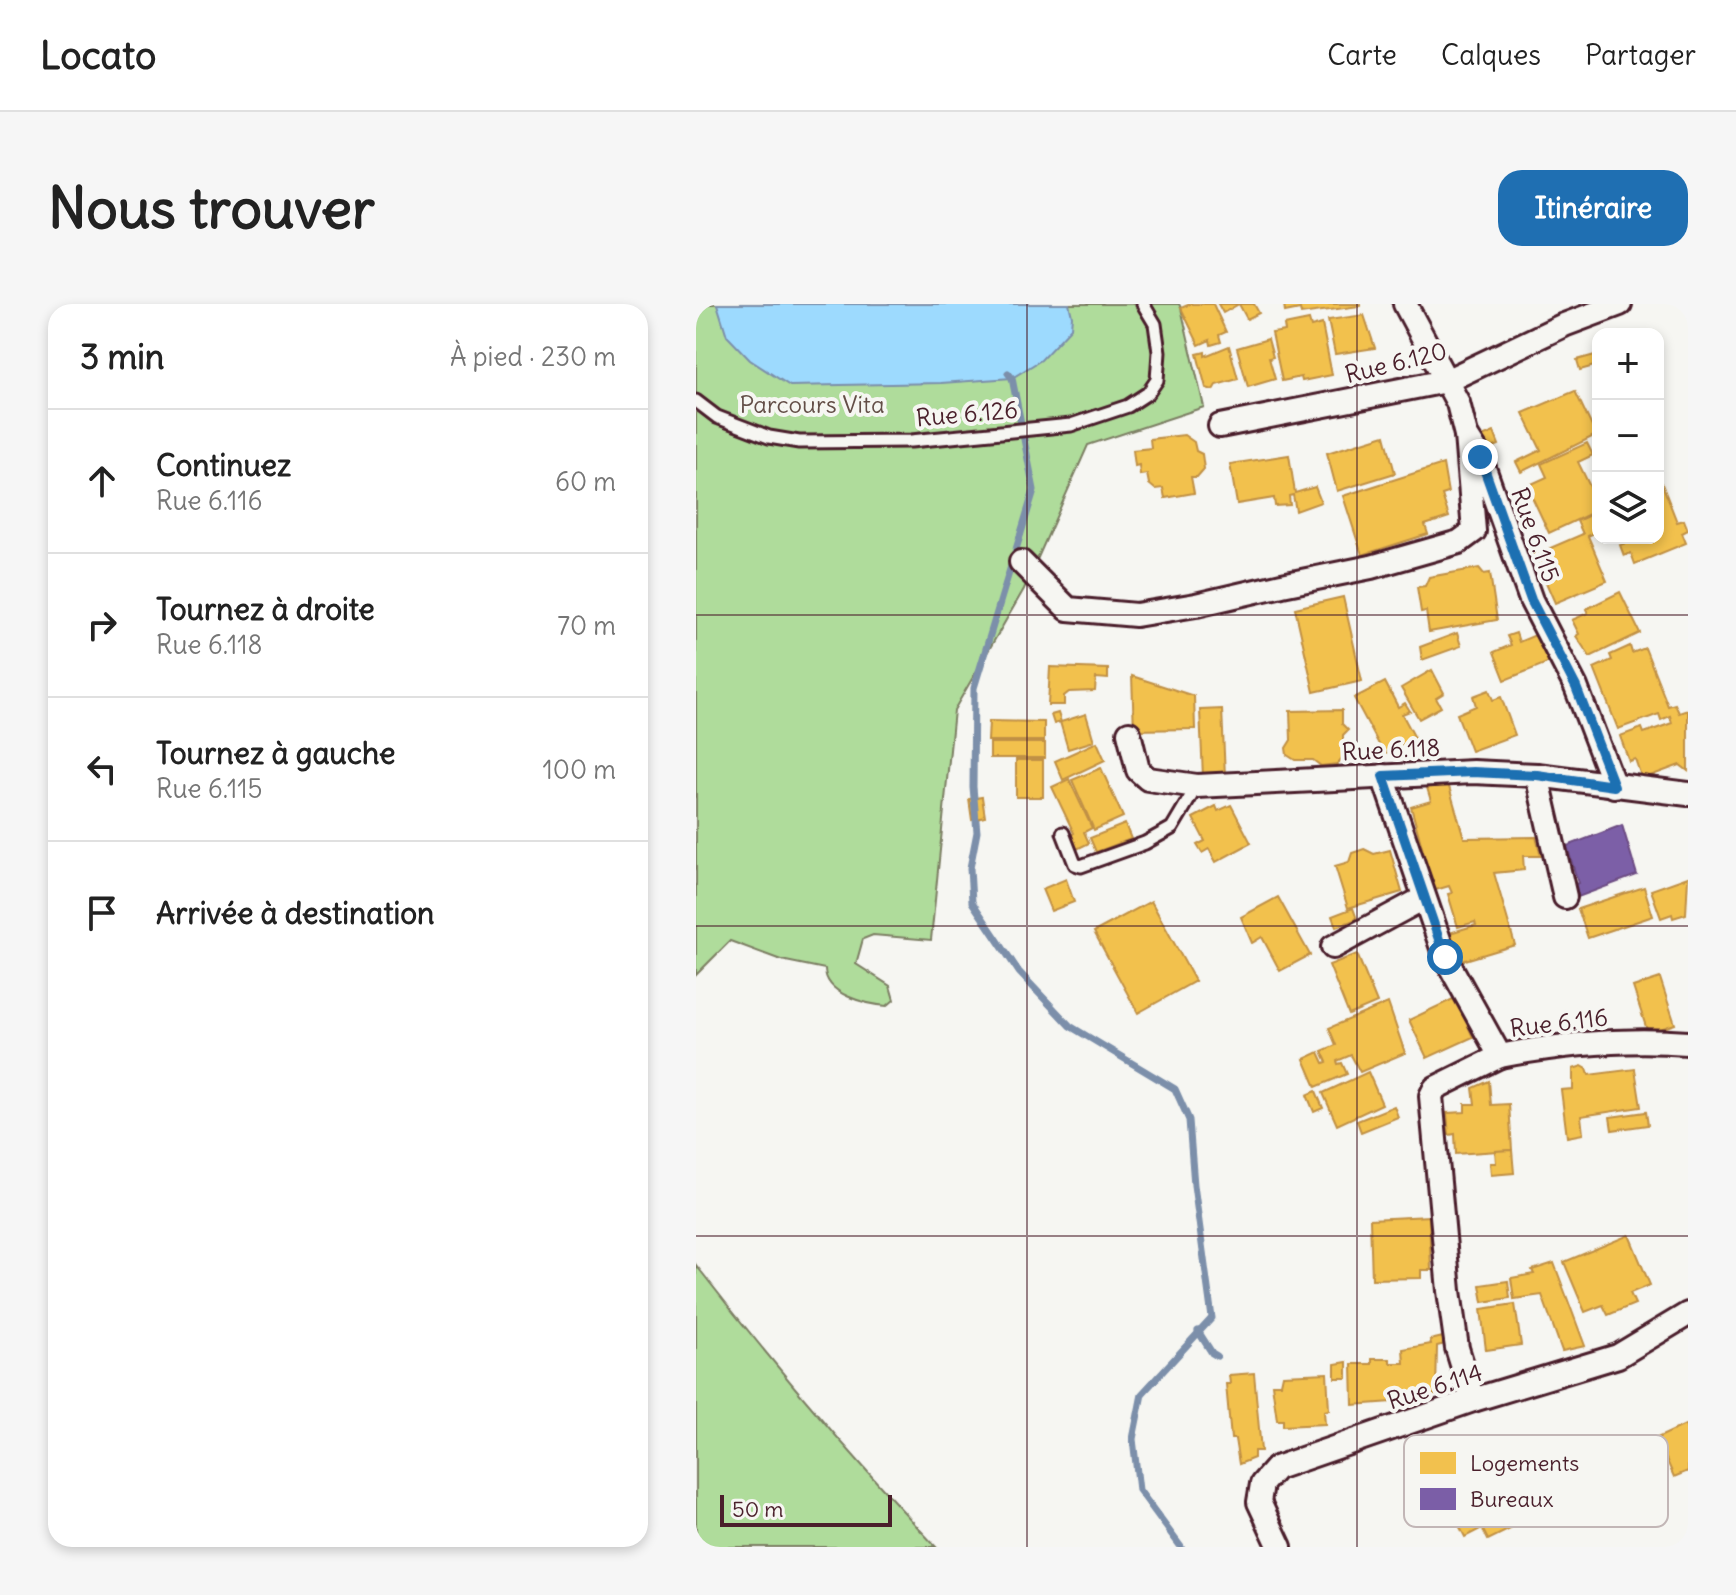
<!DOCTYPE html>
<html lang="fr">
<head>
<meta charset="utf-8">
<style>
  body { margin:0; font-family:Delius,sans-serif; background:#f6f6f6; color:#222 }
  .controls { position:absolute; right:24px; top:24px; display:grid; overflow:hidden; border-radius:16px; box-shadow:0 4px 12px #0003 }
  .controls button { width:72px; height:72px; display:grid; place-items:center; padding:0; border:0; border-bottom:2px solid #e0e0e0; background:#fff; color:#222; font:40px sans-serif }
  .scale { position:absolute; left:24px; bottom:20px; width:172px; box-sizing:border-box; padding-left:8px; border:4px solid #4a1f2b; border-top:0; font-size:22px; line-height:28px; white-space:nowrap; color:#4a1f2b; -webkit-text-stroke:6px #f6f6f2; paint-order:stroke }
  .stop { position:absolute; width:24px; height:24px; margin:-18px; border:6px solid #1f6fb2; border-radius:50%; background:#fff }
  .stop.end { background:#1f6fb2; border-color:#fff; box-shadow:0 2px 8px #0008 }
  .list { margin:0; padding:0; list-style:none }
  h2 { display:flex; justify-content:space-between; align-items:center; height:104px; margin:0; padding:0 32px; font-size:34px }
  h2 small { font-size:26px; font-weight:400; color:#767676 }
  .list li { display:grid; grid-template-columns:52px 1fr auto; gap:24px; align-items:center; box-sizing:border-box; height:144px; padding:0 32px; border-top:2px solid #e0e0e0 }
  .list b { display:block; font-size:30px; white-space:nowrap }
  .list p { margin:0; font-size:26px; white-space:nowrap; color:#767676 }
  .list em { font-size:26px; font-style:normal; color:#767676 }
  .icon { flex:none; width:44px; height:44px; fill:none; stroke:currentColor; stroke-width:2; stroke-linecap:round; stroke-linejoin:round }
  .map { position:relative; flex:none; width:992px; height:1243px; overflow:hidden; border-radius:24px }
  header { display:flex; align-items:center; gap:48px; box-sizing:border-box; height:112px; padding:0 40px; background:#fff; border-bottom:2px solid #e0e0e0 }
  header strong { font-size:38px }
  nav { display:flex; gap:44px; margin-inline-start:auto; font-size:28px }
  .intro { display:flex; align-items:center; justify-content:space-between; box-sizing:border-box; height:192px; padding:0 48px }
  h1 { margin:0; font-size:56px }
  .button { padding:20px 36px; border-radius:24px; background:#1f6fb2; color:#fff; font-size:28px; font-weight:700 }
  main { display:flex; gap:48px; padding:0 48px }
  aside { flex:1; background:#fff; border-radius:24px; box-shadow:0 4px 12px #0003 }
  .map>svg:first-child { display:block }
  .green { fill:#afdc9b; stroke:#7c7e63; stroke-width:2 }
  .water { fill:#9ddafe; stroke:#7c8faa; stroke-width:2 }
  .homes { fill:#f2c14e; stroke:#c09044; stroke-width:2 }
  .offices { fill:#7b5ea7; stroke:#6c4b82; stroke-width:2 }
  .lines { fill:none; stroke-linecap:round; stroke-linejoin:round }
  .stream { stroke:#7c8faa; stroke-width:7 }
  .service-casing { stroke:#4a1f2b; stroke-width:17 }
  .minor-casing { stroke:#4a1f2b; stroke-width:28 }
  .service { stroke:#f6f6f2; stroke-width:11 }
  .minor { stroke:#f6f6f2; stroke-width:22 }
  .route { stroke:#1f6fb2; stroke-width:10 }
  .grid { fill:none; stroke:#4a1f2b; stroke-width:2; stroke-opacity:0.55 }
  .labels { text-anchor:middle; stroke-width:8; stroke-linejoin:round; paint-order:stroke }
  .street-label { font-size:24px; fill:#4a1f2b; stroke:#f6f6f2 }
  .park-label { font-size:24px; fill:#634e47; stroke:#f6f6f2 }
  .key { fill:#f6f6f2; stroke:#c2b6b6; stroke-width:2 }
  .key-label { font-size:22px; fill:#4a1f2b }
</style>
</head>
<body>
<header>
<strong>Locato</strong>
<nav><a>Carte</a><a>Calques</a><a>Partager</a></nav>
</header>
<div class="intro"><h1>Nous trouver</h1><a class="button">Itinéraire</a></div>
<main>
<aside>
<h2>3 min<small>À pied · 230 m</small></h2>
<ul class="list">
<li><svg class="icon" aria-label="ahead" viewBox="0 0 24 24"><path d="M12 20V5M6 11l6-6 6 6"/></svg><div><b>Continuez</b><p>Rue 6.116</p></div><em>60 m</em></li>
<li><svg class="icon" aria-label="right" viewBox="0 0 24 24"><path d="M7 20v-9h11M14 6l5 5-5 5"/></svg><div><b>Tournez à droite</b><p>Rue 6.118</p></div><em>70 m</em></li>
<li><svg class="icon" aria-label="left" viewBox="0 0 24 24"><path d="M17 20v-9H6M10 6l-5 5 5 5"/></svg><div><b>Tournez à gauche</b><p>Rue 6.115</p></div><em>100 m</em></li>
<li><svg class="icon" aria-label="arrive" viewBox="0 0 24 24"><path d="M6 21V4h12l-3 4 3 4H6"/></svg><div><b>Arrivée à destination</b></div></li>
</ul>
</aside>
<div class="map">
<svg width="992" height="1243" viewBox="0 0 992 1243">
  <rect width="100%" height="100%" fill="#f6f6f2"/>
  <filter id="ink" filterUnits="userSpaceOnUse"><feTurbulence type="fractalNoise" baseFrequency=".0125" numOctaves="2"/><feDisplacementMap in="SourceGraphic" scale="16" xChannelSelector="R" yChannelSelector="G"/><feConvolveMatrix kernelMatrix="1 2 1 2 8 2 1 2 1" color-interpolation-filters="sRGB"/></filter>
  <g filter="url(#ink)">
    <!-- green -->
    <g class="green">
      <path d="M 0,0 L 483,0 L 485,4 L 508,103 L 392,141 L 328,285 L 258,406 L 235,636 L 177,631 L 167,635 L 160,660 L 194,682 L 198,696 L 191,702 C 170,700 129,691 129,665 L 85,656 L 34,637 L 0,671 Z"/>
      <path d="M 0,961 C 76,1059 156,1153 240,1243 L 0,1243 Z"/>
    </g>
    <!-- water -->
    <polygon class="water" points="21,0 373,0 376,12 375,24 345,56 316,74 245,79 94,82 54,56 31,32"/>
    <!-- homes -->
    <g class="homes">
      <polygon points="494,0 517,0 530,28 523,31 525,38 515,41 514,36 503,41 485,4"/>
      <polygon points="522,0 558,0 563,9 551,15 543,0 527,9"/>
      <polygon points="588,0 664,0 664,2 605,10 604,5 589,8"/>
      <polygon points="668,11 679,44 639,50 632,16"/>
      <polygon points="613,16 615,23 626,20 636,71 606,77 605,73 586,77 576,29 589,27 588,21"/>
      <polygon points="572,35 577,53 573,54 579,75 552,83 541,44"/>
      <polygon points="533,42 542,75 520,81 517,86 510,84 501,50 509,48 509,52"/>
      <polygon points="902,50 902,61 884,66 881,56"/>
      <polygon points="879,87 900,131 825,168 820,158 845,146 827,109"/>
      <polygon points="798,128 803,141 791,146 786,133"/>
      <polygon points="488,131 498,138 500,147 506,150 508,165 501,173 495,173 498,189 469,194 467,184 459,185 453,180 451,170 444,171 443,161 439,162 437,146 455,144 454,135"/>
      <polygon points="689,131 699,169 641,187 631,149"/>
      <polygon points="891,139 897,151 882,158 902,199 902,206 853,229 831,182 851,173 845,160"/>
      <polygon points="593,151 599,189 619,183 625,198 600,207 597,191 593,192 594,201 579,202 578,194 541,200 534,160"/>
      <polygon points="747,160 752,189 746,191 753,213 729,221 732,230 666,251 647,192"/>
      <polygon points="966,180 981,218 988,216 992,226 986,229 990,239 939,260 935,249 928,252 924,241 930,239 928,234 962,234 962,182"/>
      <polygon points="902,207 902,227 892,232 911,277 859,299 838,251 887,230 881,217"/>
      <polygon points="783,264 788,270 794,269 801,316 733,328 730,307 725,308 721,283 729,282 733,273"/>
      <polygon points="924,288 944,329 894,353 880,332 883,330 876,316 892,309 890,305"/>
      <polygon points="647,293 666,377 618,388 599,304"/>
      <polygon points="761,329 765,342 726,356 724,343"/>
      <polygon points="820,329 823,338 844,329 856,357 809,376 798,348 815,341 811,332"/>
      <polygon points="934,342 936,349 949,344 972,402 979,400 983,409 992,406 992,467 984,461 946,475 939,455 933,457 924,432 946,424 948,429 976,419 974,412 965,416 963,410 922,425 898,364 916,356 914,351"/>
      <polygon points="354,363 412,365 412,375 400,374 399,387 373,388 368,392 368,401 352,401"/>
      <polygon points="736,366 748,389 740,394 745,403 723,415 705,384"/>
      <polygon points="436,372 498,392 499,425 438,426"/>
      <polygon points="689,378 702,403 709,399 714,407 706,410 719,434 688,450 658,394"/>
      <polygon points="793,386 797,396 805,393 819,431 775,447 761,410 780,402 777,392"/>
      <polygon points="526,405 529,472 507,473 504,406"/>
      <polygon points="646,406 646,420 652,426 647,431 647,453 641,460 625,462 617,456 599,456 591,451 590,444 595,436 594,407"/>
      <polygon points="362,409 365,418 390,410 398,437 372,445 364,418 358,420 355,411"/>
      <polygon points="293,417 348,418 348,437 292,437"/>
      <polygon points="401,438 409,456 367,476 359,457"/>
      <rect x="294" y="439" width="55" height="15"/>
      <rect x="320" y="456" width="27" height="37"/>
      <polygon points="405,464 427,513 398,526 376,476"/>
      <polygon points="373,475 396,524 388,528 393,539 377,547 371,533 378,529 356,483"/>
      <polygon points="751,476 768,534 840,533 845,552 827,552 828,566 798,569 819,641 756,660 747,631 780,621 779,618 762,623 752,590 756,589 753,582 733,588 725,555 729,554 715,503 735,497 729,477"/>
      <polygon points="286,493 289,513 276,516 273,495"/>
      <polygon points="535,501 555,539 520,558 513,545 506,549 501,541 509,537 497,514 520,502 522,507"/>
      <polygon points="429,520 435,535 400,548 394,534"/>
      <polygon points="668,545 678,550 694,546 706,588 652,604 639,562 653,558 656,549"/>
      <polygon points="992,573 990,610 977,614 976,610 965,614 955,586"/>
      <polygon points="370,575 378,598 355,607 346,585"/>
      <polygon points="948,583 957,612 892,634 882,605"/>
      <polygon points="582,593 614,651 584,667 566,633 556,639 545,613"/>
      <polygon points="455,597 499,677 442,709 398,628"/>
      <polygon points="657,604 661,615 640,623 636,612"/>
      <polygon points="661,650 681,699 653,711 633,661"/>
      <polygon points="964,674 979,720 952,729 937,683"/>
      <polygon points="759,694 777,733 731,754 713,716"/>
      <polygon points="692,699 709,749 664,768 655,751 641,757 642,760 646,759 651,770 620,783 608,755 623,748 628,759 631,758 626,747 640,741 633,724"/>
      <polygon points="886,762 891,765 893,771 939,765 945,803 885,812 887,830 871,833 865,786 877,785 877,765"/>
      <polygon points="672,768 686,800 641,821 627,789"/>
      <polygon points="793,777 795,801 813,800 816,846 760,850 759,830 753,831 751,809 769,808 769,800 779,800 777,784"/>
      <polygon points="620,787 627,804 618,808 611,791"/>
      <polygon points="698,802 702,813 665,828 661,817"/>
      <polygon points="950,808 952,821 916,826 914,813"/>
      <polygon points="816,846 818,869 795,871 794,859 800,859 799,847"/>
      <polygon points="733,912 735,966 725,966 725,974 676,975 674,915"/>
      <polygon points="933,931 954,981 934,989 939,1000 912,1011 907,1001 889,1008 868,958"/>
      <polygon points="858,959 889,1042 866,1047 846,991 818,995 815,974 838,970 836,966"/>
      <polygon points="812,977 814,994 787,998 784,981"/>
      <polygon points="819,1000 825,1041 790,1046 785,1005"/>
      <polygon points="747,1033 749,1040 741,1042 740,1090 710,1091 710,1097 657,1101 656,1060 676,1060 676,1055 694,1055 694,1059 708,1059 707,1045 735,1040 734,1036"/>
      <polygon points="651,1058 651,1074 639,1074 639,1060"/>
      <polygon points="558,1069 565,1147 558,1147 558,1154 543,1160 539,1135 535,1135 530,1080 534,1080 533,1071"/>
      <polygon points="631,1069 633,1106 628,1107 629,1120 587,1122 587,1116 581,1116 576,1080 585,1080 587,1071"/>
      <polygon points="989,1121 992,1128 992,1167 978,1173 961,1134"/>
      <polygon points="788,1140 793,1150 808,1142 843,1211 792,1236 786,1224 769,1233 753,1202 751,1203 731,1158 759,1144 762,1149"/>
    </g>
    <!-- offices -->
    <polygon class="offices" points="926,521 941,571 882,593 878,580 882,579 871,542"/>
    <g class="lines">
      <!-- stream -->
      <g class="stream">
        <polyline points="312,69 316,74 338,186 278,384 277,483 281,528 274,564 276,598 323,668 374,722 479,785 493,816 498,881 516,1014 446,1090 437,1135 443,1186 485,1243"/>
        <polyline points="502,1027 516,1049 521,1052"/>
      </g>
      <!-- service casing -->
      <g class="service-casing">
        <g id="service">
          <polyline points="0,97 21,113 73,133 103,138 215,137 375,121 432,102 452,89 461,76 463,48 459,20 447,0"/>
          <polyline points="367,529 379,560 385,562 449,539 476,524 501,482"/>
        </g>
      </g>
      <!-- minor casing -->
      <g class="minor-casing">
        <g id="minor">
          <polyline points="709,0 762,99 770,131 784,153 835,296 880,383 918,482"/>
          <polyline points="524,122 750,77 868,21 924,0"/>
          <polyline points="325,258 372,305 440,311 500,301 586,281 675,263 763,238 778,227 770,131"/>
          <polyline points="433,429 442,466 452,475 501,482 777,468 841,471 992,490"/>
          <polyline points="841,471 869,593"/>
          <path d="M 687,472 L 749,653 L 804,752 C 866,740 929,734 992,739"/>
          <polyline points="637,643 728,594"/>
          <polyline points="777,1096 761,1044 753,987 735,792 739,784 804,752"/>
          <polyline points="584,1243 563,1198 566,1180 580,1164 777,1096 922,1052 992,1010"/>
        </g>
      </g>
      <!-- service -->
      <use href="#service" class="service"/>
      <!-- minor -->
      <use href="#minor" class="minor"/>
    </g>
  </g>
  <g class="lines" filter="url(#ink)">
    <!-- route -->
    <polyline class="route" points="749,653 687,472 777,468 841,471 918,482 880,383 835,296 784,153"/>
  </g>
  <!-- grid -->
  <path class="grid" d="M 331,0 L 331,1243M 661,0 L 661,1243M 0,311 L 992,311M 0,622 L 992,622M 0,932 L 992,932"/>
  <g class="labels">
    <!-- street labels -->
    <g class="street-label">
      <text transform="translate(700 59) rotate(-14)" y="8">Rue 6.120</text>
      <text transform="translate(271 110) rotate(-5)" y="8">Rue 6.126</text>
      <text transform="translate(839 231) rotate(70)" y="8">Rue 6.115</text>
      <text transform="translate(695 446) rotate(-3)" y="8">Rue 6.118</text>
      <text transform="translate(863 719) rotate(-7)" y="8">Rue 6.116</text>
      <text transform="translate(739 1083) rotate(-18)" y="8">Rue 6.114</text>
    </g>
    <!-- park labels -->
    <g class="park-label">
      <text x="116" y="109">Parcours Vita</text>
    </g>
  </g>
  <!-- legend -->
  <rect x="708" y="1131" width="264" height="92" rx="12" class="key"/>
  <rect x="724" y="1148" width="36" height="22" fill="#f2c14e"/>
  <rect x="724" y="1184" width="36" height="22" fill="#7b5ea7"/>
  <g class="key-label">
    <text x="774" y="1167">Logements</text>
    <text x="774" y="1203">Bureaux</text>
  </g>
</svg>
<div class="controls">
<button>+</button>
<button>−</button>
<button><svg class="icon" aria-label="layers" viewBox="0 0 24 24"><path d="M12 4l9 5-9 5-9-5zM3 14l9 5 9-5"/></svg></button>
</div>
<div class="scale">50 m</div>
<div class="stop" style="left:749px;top:653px"></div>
<div class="stop end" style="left:784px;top:153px"></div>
</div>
</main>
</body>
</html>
